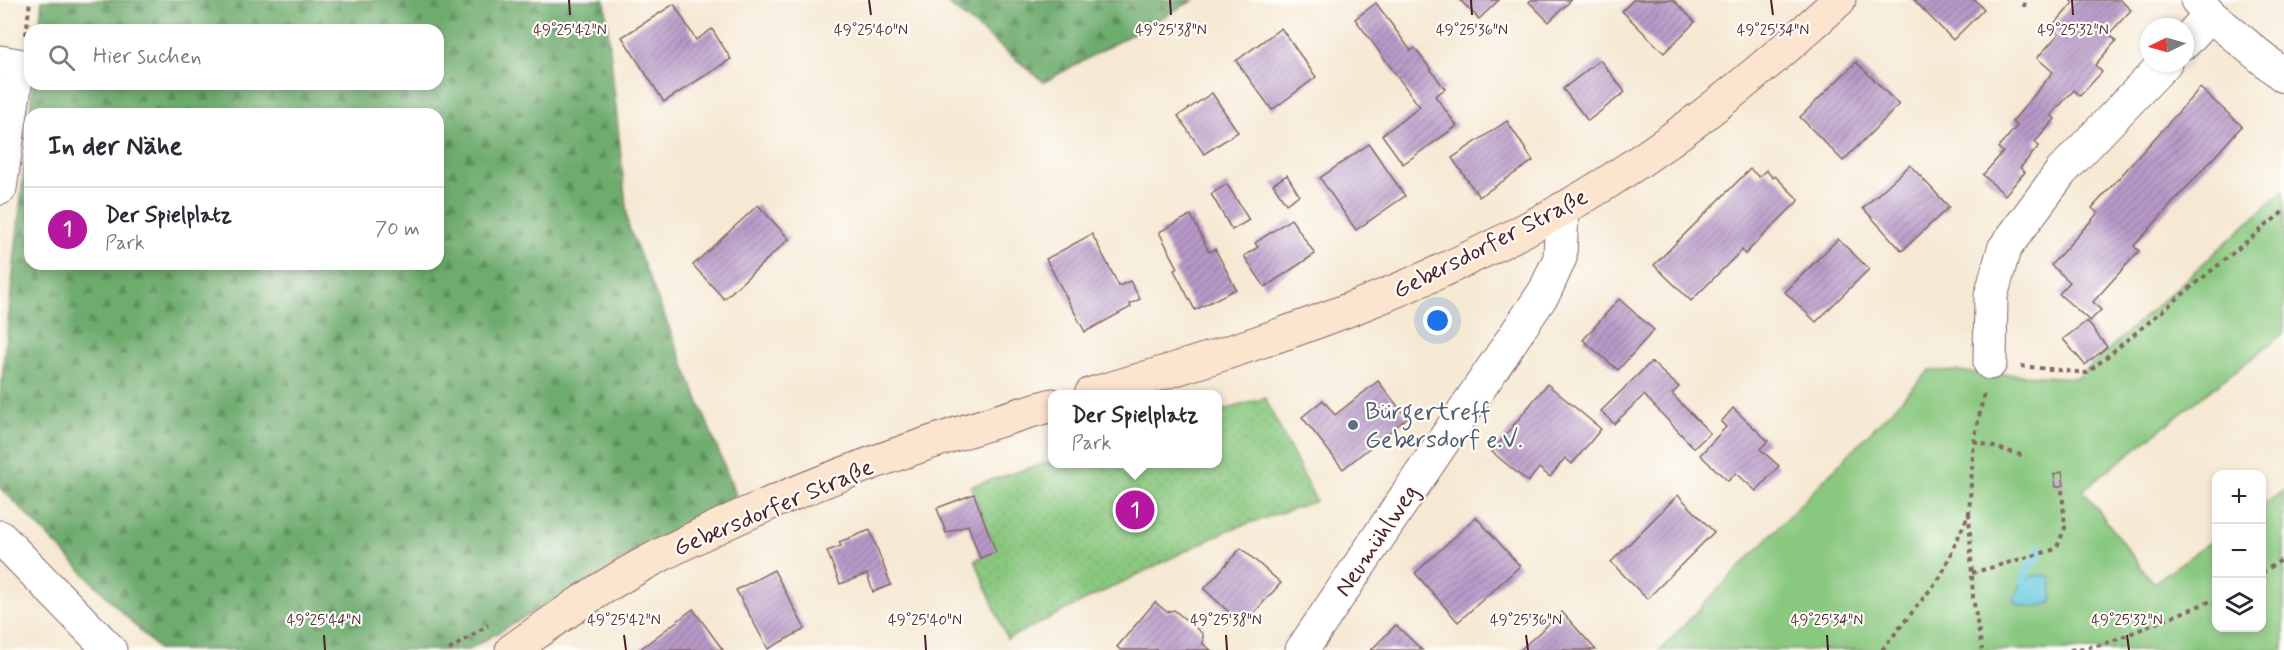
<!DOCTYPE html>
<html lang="de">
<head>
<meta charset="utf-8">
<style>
  body { margin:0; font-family:Mynerve,sans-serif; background:#f2f2f3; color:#2b2b33 }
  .controls { position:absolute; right:18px; bottom:18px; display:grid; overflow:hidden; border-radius:12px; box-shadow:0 3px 9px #0003 }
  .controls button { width:54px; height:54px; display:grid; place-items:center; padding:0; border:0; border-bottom:2px solid #e1e1e2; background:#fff; color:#2b2b33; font:30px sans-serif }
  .compass { position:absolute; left:2140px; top:18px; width:54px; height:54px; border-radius:50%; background:#fff; box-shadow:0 3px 9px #0003; rotate:265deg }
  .you { position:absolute; left:1438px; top:321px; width:21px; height:21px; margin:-15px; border:4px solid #fff; border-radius:50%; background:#1a73e8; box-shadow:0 0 0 9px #1a73e833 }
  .badge { display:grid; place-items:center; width:39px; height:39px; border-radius:50%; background:#b5179e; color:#fff; font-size:20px; font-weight:700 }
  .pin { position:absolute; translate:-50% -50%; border:3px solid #fff; box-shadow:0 2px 6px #0006 }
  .popup { position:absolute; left:1048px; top:390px; width:174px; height:78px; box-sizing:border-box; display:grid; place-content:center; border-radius:12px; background:#fff; filter:drop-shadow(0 2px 4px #0005); font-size:20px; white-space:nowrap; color:#7c7c81 }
  .popup b { font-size:22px; color:#2b2b33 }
  .popup::after { content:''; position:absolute; left:50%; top:100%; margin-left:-12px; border:12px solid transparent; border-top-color:#fff }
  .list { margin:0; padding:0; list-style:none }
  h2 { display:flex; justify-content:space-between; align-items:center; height:78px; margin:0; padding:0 24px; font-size:26px }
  h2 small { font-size:20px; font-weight:400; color:#7c7c81 }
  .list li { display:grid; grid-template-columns:39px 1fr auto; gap:18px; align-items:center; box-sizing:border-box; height:84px; padding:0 24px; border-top:2px solid #e1e1e2 }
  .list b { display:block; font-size:22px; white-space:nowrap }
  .list p { margin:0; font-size:20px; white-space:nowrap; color:#7c7c81 }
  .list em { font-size:20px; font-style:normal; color:#7c7c81 }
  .icon { flex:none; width:33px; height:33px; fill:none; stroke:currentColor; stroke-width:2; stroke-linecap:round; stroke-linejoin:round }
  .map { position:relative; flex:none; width:2284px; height:650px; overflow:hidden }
  .search { position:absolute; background:#fff; box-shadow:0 3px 9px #0003; left:24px; top:24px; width:420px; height:66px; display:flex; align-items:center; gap:15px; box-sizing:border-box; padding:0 21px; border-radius:18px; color:#7c7c81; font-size:22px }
  .panel { position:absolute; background:#fff; box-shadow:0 3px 9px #0003; left:24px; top:108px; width:420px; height:162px; border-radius:18px }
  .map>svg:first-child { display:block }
  .grass { fill:#89c87f; stroke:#6a7455; stroke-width:1.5 }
  .forest { fill:url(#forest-firs); stroke:#5c664c; stroke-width:1.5; fill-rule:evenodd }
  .park { fill:url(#park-dots); stroke:#6a7455; stroke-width:1.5 }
  .water { fill:#60c7dd; stroke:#557384; stroke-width:1.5 }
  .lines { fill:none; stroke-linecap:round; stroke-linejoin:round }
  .stream { stroke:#60c7dd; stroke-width:9 }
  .building { fill:url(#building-hatch) }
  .minor-casing { stroke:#866666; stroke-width:35 }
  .secondary-casing { stroke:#866666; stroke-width:35 }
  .path { stroke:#866666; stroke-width:4; stroke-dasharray:4.5 4.5; stroke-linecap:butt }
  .minor { stroke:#fff; stroke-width:33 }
  .secondary { stroke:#fce5cf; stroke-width:33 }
  .ticks { fill:none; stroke:#4a1f2b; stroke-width:2 }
  .service-dot { fill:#5c6f8a; stroke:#fdfcf7; stroke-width:2 }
  .labels { text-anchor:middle; stroke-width:4.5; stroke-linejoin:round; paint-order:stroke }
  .street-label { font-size:24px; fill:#4a1f2b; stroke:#fdfcf7 }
  .service-label { font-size:24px; fill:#4e5e75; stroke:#fdfcf7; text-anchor:start }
  .ticks-label { font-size:15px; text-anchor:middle; fill:#4a1f2b; stroke:#fdfcf7; stroke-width:4.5; stroke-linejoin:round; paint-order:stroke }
</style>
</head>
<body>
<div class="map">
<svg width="2284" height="650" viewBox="0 0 2284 650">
  <defs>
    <pattern id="forest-firs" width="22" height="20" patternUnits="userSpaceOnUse" patternTransform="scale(1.5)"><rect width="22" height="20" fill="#6eac6e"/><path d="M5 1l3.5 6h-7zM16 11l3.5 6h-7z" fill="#5c8b5b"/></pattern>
    <pattern id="park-dots" width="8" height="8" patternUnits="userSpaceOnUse" patternTransform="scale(1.5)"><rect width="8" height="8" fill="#89c87f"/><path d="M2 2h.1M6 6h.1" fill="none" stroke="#78ab6e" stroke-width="1.8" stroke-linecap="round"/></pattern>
    <pattern id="building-hatch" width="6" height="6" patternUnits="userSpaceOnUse" patternTransform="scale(1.5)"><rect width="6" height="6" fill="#b799c8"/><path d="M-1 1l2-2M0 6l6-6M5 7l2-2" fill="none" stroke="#977ca3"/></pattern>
  </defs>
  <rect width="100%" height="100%" fill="#fdfcf7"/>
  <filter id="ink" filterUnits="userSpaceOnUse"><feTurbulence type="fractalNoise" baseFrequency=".0167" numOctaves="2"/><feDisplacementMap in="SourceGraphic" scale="12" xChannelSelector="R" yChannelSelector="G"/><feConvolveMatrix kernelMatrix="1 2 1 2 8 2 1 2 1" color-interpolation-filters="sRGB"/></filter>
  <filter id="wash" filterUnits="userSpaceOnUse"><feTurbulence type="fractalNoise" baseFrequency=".008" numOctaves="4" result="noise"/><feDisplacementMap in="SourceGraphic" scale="24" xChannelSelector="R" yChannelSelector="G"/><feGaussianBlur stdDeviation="1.35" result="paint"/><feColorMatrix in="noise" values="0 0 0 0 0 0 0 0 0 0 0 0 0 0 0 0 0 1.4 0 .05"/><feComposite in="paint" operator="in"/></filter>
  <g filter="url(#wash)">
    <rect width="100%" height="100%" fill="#f6e9d4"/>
    <!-- grass -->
    <polygon class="grass" points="2284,190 2284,333 2083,490 2153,583 2216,538 2216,628 2262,628 2262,506 2284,490 2284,650 1660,650 1930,370 2077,378"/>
    <!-- forest -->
    <g class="forest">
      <path d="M 42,0 L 605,0 L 628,225 L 736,495 L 468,650 L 159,650 L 0,487 L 0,397 L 33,84 L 438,84 L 438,30 L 39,30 ZM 30,114 L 438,114 L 438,264 L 30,264 Z"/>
      <polygon points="943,0 1194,0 1044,82"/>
    </g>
    <!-- park -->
    <polygon class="park" points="1265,398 1316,501 1226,531 1007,639 975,560 995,551 971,486 1052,461 1052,464 1218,464 1218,412"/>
    <!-- water -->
    <path class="water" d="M 2035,575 L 2051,576 L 2053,601 C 2041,608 2027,609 2014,602 C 2018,587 2021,581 2035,575 Z"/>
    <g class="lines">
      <!-- stream -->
      <polyline class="stream" points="2023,580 2029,566 2039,557 2039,548"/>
    </g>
    <g id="blocks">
      <!-- building -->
      <g class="building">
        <polygon points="1460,0 1499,0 1479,19"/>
        <polygon points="1531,0 1571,0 1549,22 1529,2"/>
        <polygon points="1633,0 1673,0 1695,22 1664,53 1622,11"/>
        <polygon points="1914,0 1975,0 1984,9 1953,40"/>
        <polygon points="2070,0 2120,0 2131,10 2109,34 2116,41 2095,65 2102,72 2080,96 2074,90 2051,115 2055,119 2035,142 2039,146 2020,168 2025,172 2005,195 1983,175 2003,152 1998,148 2017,126 2012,122 2053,72 2037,58 2059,34 2052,27 2073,3"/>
        <polygon points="1376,3 1411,51 1415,48 1445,89 1435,96 1457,126 1403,164 1382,135 1420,107 1355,19"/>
        <polygon points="674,4 696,40 712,29 731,59 664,102 622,37"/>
        <polygon points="1281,28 1316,77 1272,110 1236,61"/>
        <polygon points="1600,60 1625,92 1588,121 1563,89"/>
        <polygon points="1856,62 1899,105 1843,161 1800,117"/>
        <polygon points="2200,88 2242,126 2134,246 2139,251 2093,302 2101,310 2090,321 2059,294 2070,282 2051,265 2098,213 2092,208"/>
        <polygon points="1212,93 1238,132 1204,154 1178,116"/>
        <polygon points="1507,121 1533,161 1479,197 1452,158"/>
        <polygon points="1369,144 1405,196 1356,230 1320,178"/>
        <polygon points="1910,165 1949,207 1902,251 1863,208"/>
        <polygon points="1750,169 1759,177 1766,170 1773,178 1775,176 1799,200 1745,254 1742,250 1691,301 1654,265"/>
        <polygon points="1287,175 1299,195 1286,204 1273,184"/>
        <polygon points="1227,184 1249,220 1232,230 1211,194"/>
        <polygon points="758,205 789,239 724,299 693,265"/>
        <polygon points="1191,215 1209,252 1215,249 1236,289 1195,310 1174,270 1178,268 1159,232"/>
        <polygon points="1291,219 1315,254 1265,287 1244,256 1258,247 1255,243"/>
        <polygon points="1092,234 1119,286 1130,281 1140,299 1130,304 1131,307 1085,332 1046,259"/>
        <polygon points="1838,239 1869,269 1816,322 1785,292"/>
        <polygon points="1619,299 1654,330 1618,370 1583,340"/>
        <polygon points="2087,321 2107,347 2085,365 2063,339"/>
        <polygon points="1651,362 1679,387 1672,394 1710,433 1694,448 1644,395 1614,424 1601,411"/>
        <polygon points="1378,381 1407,418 1343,469 1302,417 1323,400 1335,415"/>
        <polygon points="1547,384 1601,429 1572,464 1565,458 1550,477 1539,468 1528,482 1492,452"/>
        <polygon points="1733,408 1768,441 1760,449 1779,466 1756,491 1736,473 1728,481 1700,455 1726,427 1721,422"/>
        <polygon points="2062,472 2064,485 2056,487 2054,474"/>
        <polygon points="974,494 996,552 980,558 968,525 946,533 937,508"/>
        <polygon points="1678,495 1714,532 1647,599 1611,562"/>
        <polygon points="1476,517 1520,566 1458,622 1415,573"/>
        <polygon points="870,530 891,585 873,592 867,574 840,584 827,551 841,546 839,542"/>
        <polygon points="1241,548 1281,583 1243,625 1204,589"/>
        <polygon points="774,570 805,629 768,649 736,590"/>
        <polygon points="1155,602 1167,612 1174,610 1203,634 1203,644 1211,650 1121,650 1117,647"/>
        <polygon points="693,609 723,650 639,650"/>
        <polygon points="1562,612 1596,650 1520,650 1531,640"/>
        <polygon points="1396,625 1422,650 1371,650"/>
      </g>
    </g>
  </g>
  <g filter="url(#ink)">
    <use href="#blocks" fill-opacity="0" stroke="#866666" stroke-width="1.5"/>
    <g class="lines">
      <!-- minor casing -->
      <g class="minor-casing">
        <g id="minor">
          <polyline points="2197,0 2210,15 2284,76"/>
          <polyline points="2185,42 2210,15"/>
          <polyline points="0,62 18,65 0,188"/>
          <polyline points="1990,363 1991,296 2004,249 2061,172 2165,63"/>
          <polyline points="0,537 110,650"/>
          <polyline points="1302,650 1545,291 1560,258 1562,209"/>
        </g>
      </g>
      <!-- secondary casing -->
      <g class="secondary-casing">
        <g id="secondary">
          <path d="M 1091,394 C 1273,342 1447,283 1608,182 C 1692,129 1767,66 1839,0"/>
          <path d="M 512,650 C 555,620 596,590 642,565 C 771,495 912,445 1052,405"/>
        </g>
      </g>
      <!-- path -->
      <g class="path">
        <polyline points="2024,7 2025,0"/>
        <polyline points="26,35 30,0"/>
        <polyline points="2021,366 2087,373 2284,211"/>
        <polyline points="1974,441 2024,456"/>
        <polyline points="1969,513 1973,598 1982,650"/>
        <polyline points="1972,573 2056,549 2065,528 2062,490"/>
        <polyline points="2262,573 2284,558"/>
        <polyline points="449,650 488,625"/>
        <polyline points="1882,650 1941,576 1969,513 1974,441 1984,393"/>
        <polyline points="2070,650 2102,645 2216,599"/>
      </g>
      <!-- minor -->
      <use href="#minor" class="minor"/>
      <!-- secondary -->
      <use href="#secondary" class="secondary"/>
    </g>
  </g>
  <!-- ticks -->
  <path class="ticks" d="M 569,0 L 570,15M 869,0 L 871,15M 1170,0 L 1171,15M 1471,0 L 1472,15M 1771,0 L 1773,15M 2072,0 L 2073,15M 324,635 L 325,650M 624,635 L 626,650M 925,635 L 926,650M 1226,635 L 1227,650M 1526,635 L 1528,650M 1827,635 L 1828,650M 2127,635 L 2129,650"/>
  <!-- markers -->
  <circle class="service-dot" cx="1353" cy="425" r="6"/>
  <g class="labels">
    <!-- street labels -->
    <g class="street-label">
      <text transform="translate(1490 243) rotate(-27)" y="8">Gebersdorfer Straße</text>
      <text transform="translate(773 507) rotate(-23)" y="8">Gebersdorfer Straße</text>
      <text transform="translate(1376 540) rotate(-56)" y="8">Neumühlweg</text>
    </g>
    <!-- service labels -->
    <g class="service-label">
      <text x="1365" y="419">Bürgertreff<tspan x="1365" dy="28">Gebersdorf e.V.</tspan></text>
    </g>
  </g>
  <g class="ticks-label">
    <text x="570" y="35">49°25'42"N</text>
    <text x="871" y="35">49°25'40"N</text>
    <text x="1171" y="35">49°25'38"N</text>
    <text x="1472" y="35">49°25'36"N</text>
    <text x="1773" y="35">49°25'34"N</text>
    <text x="2073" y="35">49°25'32"N</text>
    <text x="324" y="625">49°25'44"N</text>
    <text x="624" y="625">49°25'42"N</text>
    <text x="925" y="625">49°25'40"N</text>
    <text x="1226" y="625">49°25'38"N</text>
    <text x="1526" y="625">49°25'36"N</text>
    <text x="1827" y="625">49°25'34"N</text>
    <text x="2127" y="625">49°25'32"N</text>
  </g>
</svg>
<div class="controls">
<button>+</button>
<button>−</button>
<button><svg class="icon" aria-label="layers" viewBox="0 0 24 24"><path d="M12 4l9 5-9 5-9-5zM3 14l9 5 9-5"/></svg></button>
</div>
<svg class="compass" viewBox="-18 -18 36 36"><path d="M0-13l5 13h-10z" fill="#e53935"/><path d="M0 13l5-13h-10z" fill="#7c7c81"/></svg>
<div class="you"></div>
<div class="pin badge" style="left:1135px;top:510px">1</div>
<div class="popup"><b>Der Spielplatz</b>Park</div>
<div class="search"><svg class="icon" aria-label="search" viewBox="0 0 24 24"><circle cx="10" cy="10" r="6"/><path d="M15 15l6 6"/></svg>Hier suchen</div>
<section class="panel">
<h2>In der Nähe<small></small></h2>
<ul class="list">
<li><span class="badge">1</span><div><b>Der Spielplatz</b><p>Park</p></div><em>70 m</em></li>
</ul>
</section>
</div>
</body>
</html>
